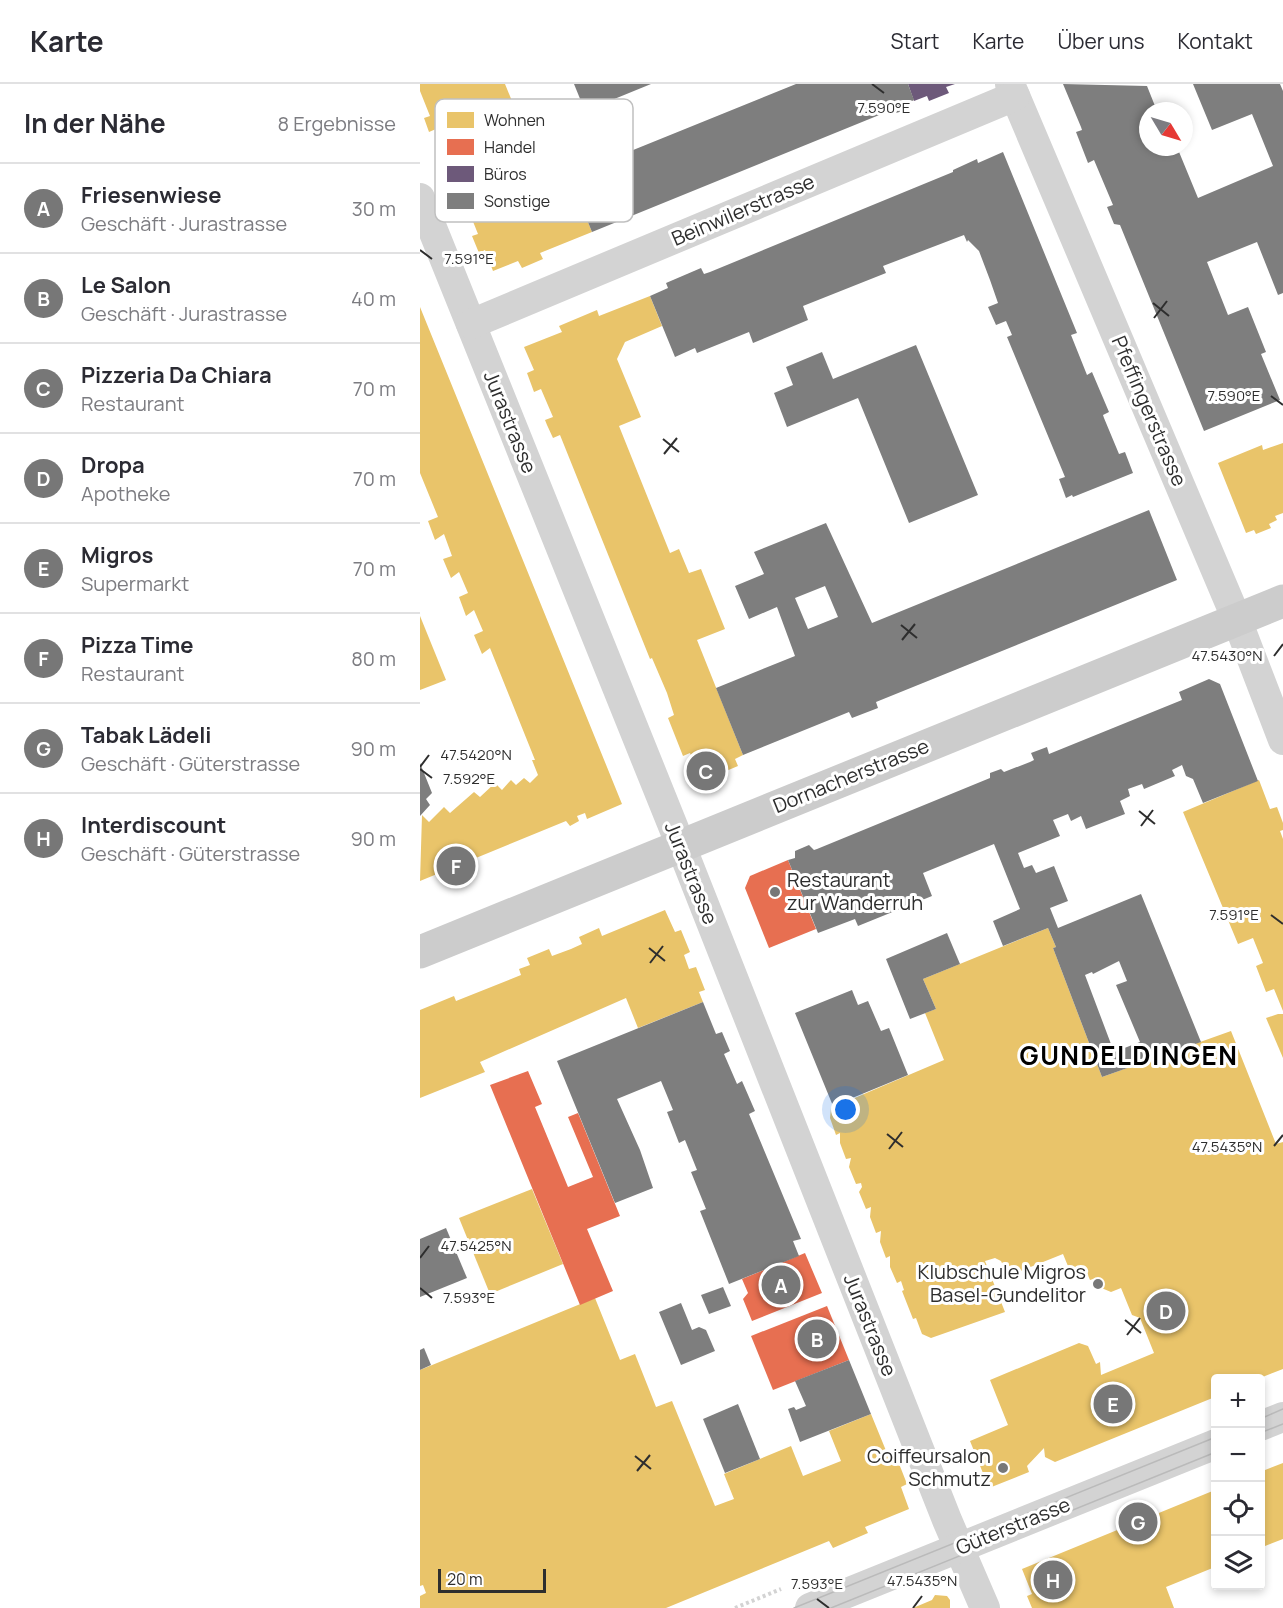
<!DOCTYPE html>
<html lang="de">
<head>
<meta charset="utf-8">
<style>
  body { margin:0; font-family:Manrope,sans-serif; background:#f7f7f7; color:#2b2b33 }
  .controls { position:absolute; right:18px; bottom:18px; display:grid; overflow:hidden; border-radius:6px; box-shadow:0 3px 9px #0003 }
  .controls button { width:54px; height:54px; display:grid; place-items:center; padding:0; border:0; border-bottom:2px solid #e1e1e2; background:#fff; color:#2b2b33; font:30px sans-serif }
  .compass { position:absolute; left:719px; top:18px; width:54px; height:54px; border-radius:50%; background:#fff; box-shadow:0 3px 9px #0003; rotate:128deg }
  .scale { position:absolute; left:18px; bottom:15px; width:108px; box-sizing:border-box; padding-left:6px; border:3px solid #2e2e2e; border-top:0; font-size:16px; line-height:21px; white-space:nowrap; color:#2e2e2e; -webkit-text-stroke:4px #fff; paint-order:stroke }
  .you { position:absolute; left:426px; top:1026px; width:21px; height:21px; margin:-15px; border:4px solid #fff; border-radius:50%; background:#1a73e8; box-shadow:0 0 0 9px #1a73e833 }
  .badge { display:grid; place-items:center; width:39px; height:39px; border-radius:50%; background:#777; color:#fff; font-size:20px; font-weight:700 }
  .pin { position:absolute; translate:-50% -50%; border:3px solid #fff; box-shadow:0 2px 6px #0006 }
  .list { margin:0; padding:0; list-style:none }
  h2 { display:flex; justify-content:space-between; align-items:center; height:78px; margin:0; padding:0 24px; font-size:26px }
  h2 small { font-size:20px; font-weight:400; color:#7c7c81 }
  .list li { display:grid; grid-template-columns:39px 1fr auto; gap:18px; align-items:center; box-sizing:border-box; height:90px; padding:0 24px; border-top:2px solid #e1e1e2 }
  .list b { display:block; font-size:22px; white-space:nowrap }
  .list p { margin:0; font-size:20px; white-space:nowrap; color:#7c7c81 }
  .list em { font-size:20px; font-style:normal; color:#7c7c81 }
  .icon { flex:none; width:33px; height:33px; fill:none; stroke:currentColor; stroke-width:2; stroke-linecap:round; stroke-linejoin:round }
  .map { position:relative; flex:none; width:863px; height:1524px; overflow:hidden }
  header { display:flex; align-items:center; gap:36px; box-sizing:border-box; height:84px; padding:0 30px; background:#fff; border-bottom:2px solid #e1e1e2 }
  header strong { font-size:28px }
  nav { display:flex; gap:33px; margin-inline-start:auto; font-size:21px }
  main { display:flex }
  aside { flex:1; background:#fff }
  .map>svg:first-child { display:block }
  .homes { fill:#e9c46a }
  .shops { fill:#e76f51 }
  .offices { fill:#6d597a }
  .building { fill:#7e7e7e; fill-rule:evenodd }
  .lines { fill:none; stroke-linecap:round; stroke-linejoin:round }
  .path { stroke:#d3d3d3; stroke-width:4; stroke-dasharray:3 3; stroke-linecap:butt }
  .minor { stroke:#d3d3d3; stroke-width:30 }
  .secondary { stroke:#ccc; stroke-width:33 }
  .tram { stroke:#bababa; stroke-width:1.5 }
  .ticks { fill:none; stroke:#2e2e2e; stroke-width:2 }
  .poi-dot { fill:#777; stroke:#fff; stroke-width:2 }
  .labels { text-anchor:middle; stroke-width:6; stroke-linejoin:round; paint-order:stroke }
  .street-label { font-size:20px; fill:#2e2e2e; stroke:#fff }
  .poi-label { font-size:20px; fill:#2e2e2e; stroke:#fff; text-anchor:end }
  .district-label { font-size:26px; font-weight:bold; letter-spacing:1.5px; fill:#000; stroke:#fff }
  .key { fill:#fff; stroke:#c0c0c0; stroke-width:1.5 }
  .key-label { font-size:16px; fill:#2e2e2e }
  .ticks-label { font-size:15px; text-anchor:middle; fill:#2e2e2e; stroke:#fff; stroke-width:6; stroke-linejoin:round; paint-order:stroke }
</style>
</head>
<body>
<header>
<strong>Karte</strong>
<nav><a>Start</a><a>Karte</a><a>Über uns</a><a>Kontakt</a></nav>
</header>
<main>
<aside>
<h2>In der Nähe<small>8 Ergebnisse</small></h2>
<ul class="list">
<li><span class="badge">A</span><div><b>Friesenwiese</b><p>Geschäft · Jurastrasse</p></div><em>30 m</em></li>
<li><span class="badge">B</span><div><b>Le Salon</b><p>Geschäft · Jurastrasse</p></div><em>40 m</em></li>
<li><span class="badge">C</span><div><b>Pizzeria Da Chiara</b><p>Restaurant</p></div><em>70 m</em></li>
<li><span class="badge">D</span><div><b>Dropa</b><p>Apotheke</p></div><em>70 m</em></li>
<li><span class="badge">E</span><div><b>Migros</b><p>Supermarkt</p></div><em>70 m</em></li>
<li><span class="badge">F</span><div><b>Pizza Time</b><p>Restaurant</p></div><em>80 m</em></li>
<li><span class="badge">G</span><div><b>Tabak Lädeli</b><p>Geschäft · Güterstrasse</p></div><em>90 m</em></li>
<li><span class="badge">H</span><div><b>Interdiscount</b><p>Geschäft · Güterstrasse</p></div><em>90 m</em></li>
</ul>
</aside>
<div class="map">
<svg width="863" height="1524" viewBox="0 0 863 1524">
  <rect width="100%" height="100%" fill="#fff"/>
  <!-- homes -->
  <g class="homes">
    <polygon points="0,0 85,0 101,39 93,56 100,71 92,74 108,114 151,97 172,148 120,169 123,175 102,184 98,177 73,187 65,166 59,169 52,152 58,150 16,45 9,48 4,34 10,32 0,7"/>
    <polygon points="230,212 242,242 205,258 197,275 221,333 199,342 250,469 259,465 269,489 281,485 305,545 277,556 323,671 315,675 318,682 299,690 296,683 278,690 270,669 263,672 248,634 254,631 247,609 232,574 230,575 140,351 133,354 127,341 125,336 133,333 121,305 114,308 107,289 114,286 104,263 142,248 139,242 177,226 179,232"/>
    <polygon points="0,223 202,720 167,735 165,729 157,732 159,737 150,742 146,737 0,797 2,731 9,738 24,723 30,729 54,708 60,713 75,699 82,706 91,696 96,701 104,694 110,699 118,691 112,676 115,676 70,564 62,570 54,551 63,547 54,526 46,532 39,513 48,509 39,488 31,494 23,475 32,472 24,450 15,456 8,437 18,433 0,389"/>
    <polygon points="863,359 863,429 855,432 857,436 849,440 851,444 836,450 834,446 826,449 798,379 842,361 843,366"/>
    <polygon points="0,532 26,596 0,606"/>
    <polygon points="839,696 850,725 857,723 863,739 863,746 860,747 863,755 863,927 854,905 846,908 836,882 843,879 833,854 818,860 763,728"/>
    <polygon points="245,826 255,848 261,846 270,868 264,871 269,885 276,883 285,906 279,908 283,918 218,944 206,914 60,978 65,988 0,1014 0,926 34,912 36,917 101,891 99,885 110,881 107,874 129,865 132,872 151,865 162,860 159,853 179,844 182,852"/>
    <polygon points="628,844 636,863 633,864 682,993 811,947 856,1060 863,1058 863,1285 840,1294 795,1294 795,1313 635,1378 625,1373 624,1364 607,1382 609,1388 569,1404 550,1357 588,1341 570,1296 659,1259 668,1262 676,1280 680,1278 681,1291 734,1269 720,1234 712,1231 701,1204 691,1208 679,1203 676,1194 670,1196 664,1182 650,1187 643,1170 588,1192 581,1177 575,1174 565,1177 585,1228 511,1254 502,1250 496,1234 493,1235 482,1207 484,1206 481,1197 477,1199 470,1183 470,1172 466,1174 460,1158 461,1147 456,1149 450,1133 451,1123 446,1125 439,1108 442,1103 441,1099 436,1100 429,1083 431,1074 426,1075 420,1059 420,1049 416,1051 410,1034 411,1024 524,976 505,929 516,925 503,895"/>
    <polygon points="858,930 863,930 863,974 846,934"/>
    <polygon points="112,1105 143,1180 70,1210 39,1134"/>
    <polygon points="175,1214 200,1276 215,1270 236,1323 252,1317 295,1422 314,1415 304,1390 371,1362 383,1392 421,1377 409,1347 451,1330 469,1374 476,1372 487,1400 481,1403 489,1425 445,1443 448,1449 413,1464 409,1457 246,1524 0,1524 0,1512 6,1509 3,1501 0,1502 0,1286"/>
    <polygon points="863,1379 863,1455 840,1464 840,1388"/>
    <polygon points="795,1406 795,1483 746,1503 754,1524 612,1524 607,1512 612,1510 602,1485"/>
    <polygon points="515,1511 527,1512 530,1516 530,1524 493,1524 512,1516"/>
  </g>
  <!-- shops -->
  <g class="shops">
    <polygon points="368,776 396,845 349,864 325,804 330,792"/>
    <polygon points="108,987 122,1020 115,1023 148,1103 173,1093 148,1033 158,1029 200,1132 167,1145 193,1207 160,1221 70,1001"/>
    <polygon points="385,1169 402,1209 332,1237 323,1215 328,1209 322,1195"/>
    <polygon points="407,1222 429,1276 353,1306 331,1252"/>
  </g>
  <!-- offices -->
  <polygon class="offices" points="488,0 535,0 526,3 529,9 509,17 507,12 494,17"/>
  <!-- building -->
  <g class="building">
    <polygon points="154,0 231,0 165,27"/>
    <polygon points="376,0 488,0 494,16 488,19 489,24 483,27 476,29 474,25 172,148 149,92"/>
    <polygon points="643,0 727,2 737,27 728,27 728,63 757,63 778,114 853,82 832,30 792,46 773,0 860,0 863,7 863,209 858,211 837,158 787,178 808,231 828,223 846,268 841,270 860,316 784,347 700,141 694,140 687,123 693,121 674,76 668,79 656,48 662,46 661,43"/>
    <polygon points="583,68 657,249 651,251 667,291 672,288 689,328 683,331 684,334 699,370 705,368 713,389 653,413 652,411 646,414 639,395 645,393 587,253 592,251 586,237 576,241 568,223 578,219 570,196 559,167 548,156 547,158 544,151 463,182 466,189 383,222 388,236 333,259 329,248 277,269 275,264 255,273 230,212 248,204 246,199 281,184 284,190 290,188 533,88 533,86 557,75 558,79"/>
    <polygon points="496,261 558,411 489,439 438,314 367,343 354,309 373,301 366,283 402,268 413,295"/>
    <path d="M 729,426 L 757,496 L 456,618 L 458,624 L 432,634 L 429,628 L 323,671 L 296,604 L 375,572 L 357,523 L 329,535 L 315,502 L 344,490 L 334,468 L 406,439 L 452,539 ZM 405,502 L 418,533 L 388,545 L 375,514 Z"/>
    <path d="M 789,595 L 800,600 L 838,697 L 783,719 L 773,695 L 766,692 L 762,681 L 752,686 L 755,692 L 724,705 L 722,700 L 708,705 L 710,712 L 700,717 L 705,730 L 666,745 L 661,732 L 651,737 L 648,730 L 633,736 L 640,752 L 598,769 L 604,784 L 612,781 L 616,789 L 634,782 L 648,817 L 630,824 L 638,844 L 721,810 L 781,958 L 682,993 L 633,864 L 636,863 L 628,844 L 583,862 L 573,837 L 600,825 L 574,760 L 503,789 L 512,812 L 438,842 L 435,835 L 398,849 L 368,776 L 375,774 L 375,767 L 389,761 L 394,766 L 397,765 L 570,694 L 570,689 L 581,685 L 584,688 L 610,678 L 614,676 L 611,669 L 627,663 L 629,670 L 762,616 L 759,608 ZM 699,877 L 707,897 L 696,901 L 720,958 L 694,968 L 665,891 L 672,888 L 673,890 Z"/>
    <polygon points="0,679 12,709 6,715 10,721 0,732"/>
    <polygon points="527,849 540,880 503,895 516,925 490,935 466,875"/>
    <polygon points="432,906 438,921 448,917 461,947 469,944 488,991 413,1022 375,929"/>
    <polygon points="283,918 296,950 302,948 310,967 304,970 317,1000 322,997 335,1027 329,1030 381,1155 373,1157 379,1172 309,1200 280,1127 286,1125 271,1088 277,1086 265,1056 259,1059 247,1028 253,1026 241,997 197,1015 220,1066 233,1104 195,1119 137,977"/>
    <polygon points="26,1144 47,1194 0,1213 0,1155"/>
    <polygon points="303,1203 311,1222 289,1230 281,1211"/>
    <polygon points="261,1219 272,1246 279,1243 286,1246 295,1267 261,1281 239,1228"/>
    <polygon points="4,1264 11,1281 0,1286 0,1266"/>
    <polygon points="429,1276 451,1330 380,1358 368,1325 374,1323 376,1326 386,1322 375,1297"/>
    <polygon points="318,1320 340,1375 305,1389 283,1335"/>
  </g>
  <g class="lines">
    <!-- path -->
    <polyline class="path" points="315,1524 361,1505"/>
    <!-- minor -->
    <g class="minor">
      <polyline points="590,0 817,536 863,656"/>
      <polyline points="0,114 261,762 527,1436 565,1524"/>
      <polyline points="51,240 595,12"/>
      <polyline points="840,1342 863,1333"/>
      <polyline points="390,1524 796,1360"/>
    </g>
    <!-- secondary -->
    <polyline class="secondary" points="0,868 863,517"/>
    <!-- tram -->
    <g class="tram">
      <polyline points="840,1335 863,1325"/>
      <polyline points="840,1349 863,1340"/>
      <polyline points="374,1524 796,1353"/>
      <polyline points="411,1524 796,1368"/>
    </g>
  </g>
  <!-- ticks -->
  <path class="ticks" d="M 452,0 L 464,9M 0,166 L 12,175M 733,219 L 749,232M 734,234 L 747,217M 851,312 L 863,321M 243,355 L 259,368M 244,370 L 257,354M 481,541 L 497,554M 482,556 L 495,540M 854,572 L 863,560M 0,683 L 9,671M 0,685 L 12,694M 719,727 L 735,740M 721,742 L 733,726M 851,831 L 863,840M 229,864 L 245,877M 230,879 L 243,862M 467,1050 L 483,1063M 854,1062 L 863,1051M 469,1065 L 482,1048M 0,1174 L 9,1162M 0,1204 L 12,1214M 705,1236 L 721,1249M 707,1251 L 720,1234M 215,1372 L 231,1385M 217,1387 L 230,1371M 397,1515 L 409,1524M 493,1524 L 502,1512"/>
  <!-- markers -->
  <g class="poi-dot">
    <circle cx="355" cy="808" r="6"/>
    <circle cx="678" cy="1200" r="6"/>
    <circle cx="583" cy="1384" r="6"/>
  </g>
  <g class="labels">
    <!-- street labels -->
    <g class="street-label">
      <text transform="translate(323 126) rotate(-23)" y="7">Beinwilerstrasse</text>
      <text transform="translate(729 327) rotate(67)" y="7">Pfeffingerstrasse</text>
      <text transform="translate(90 338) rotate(68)" y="7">Jurastrasse</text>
      <text transform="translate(431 692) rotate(-22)" y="7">Dornacherstrasse</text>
      <text transform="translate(271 789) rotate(68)" y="7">Jurastrasse</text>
      <text transform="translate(450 1241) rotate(68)" y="7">Jurastrasse</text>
      <text transform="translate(593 1442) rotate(-22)" y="7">Güterstrasse</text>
    </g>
    <!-- poi labels -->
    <g class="poi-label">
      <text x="367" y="803" text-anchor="start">Restaurant<tspan x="367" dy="23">zur Wanderruh</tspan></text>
      <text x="666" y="1195">Klubschule Migros<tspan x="666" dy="23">Basel-Gundelitor</tspan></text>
      <text x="571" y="1379">Coiffeursalon<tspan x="571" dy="23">Schmutz</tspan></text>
    </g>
    <!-- district labels -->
    <g class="district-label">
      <text x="709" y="981">GUNDELDINGEN</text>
    </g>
  </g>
  <!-- legend -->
  <rect x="15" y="15" width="198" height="123" rx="9" class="key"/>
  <rect x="27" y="28" width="27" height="16" fill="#e9c46a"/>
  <rect x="27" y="55" width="27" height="16" fill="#e76f51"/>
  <rect x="27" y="82" width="27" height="16" fill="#6d597a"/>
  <rect x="27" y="109" width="27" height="16" fill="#7e7e7e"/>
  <g class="key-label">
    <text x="64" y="42">Wohnen</text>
    <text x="64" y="69">Handel</text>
    <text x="64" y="96">Büros</text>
    <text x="64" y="123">Sonstige</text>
  </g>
  <g class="ticks-label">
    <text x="464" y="29">7.590°E</text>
    <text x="49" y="180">7.591°E</text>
    <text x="814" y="317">7.590°E</text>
    <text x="807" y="577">47.5430°N</text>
    <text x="56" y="676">47.5420°N</text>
    <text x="49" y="700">7.592°E</text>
    <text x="814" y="836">7.591°E</text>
    <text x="807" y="1068">47.5435°N</text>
    <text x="56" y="1167">47.5425°N</text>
    <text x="49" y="1219">7.593°E</text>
    <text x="502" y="1502">47.5435°N</text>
    <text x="397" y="1505">7.593°E</text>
  </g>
</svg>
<div class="controls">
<button>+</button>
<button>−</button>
<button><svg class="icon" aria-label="locate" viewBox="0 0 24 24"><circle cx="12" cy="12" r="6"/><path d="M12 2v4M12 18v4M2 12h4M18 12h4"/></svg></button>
<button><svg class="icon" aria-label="layers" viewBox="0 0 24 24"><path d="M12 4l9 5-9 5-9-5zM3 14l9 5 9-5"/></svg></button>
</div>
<svg class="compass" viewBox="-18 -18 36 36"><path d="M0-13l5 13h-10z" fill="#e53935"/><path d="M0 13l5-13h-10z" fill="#7c7c81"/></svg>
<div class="scale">20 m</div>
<div class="you"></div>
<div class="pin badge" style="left:361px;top:1201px">A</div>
<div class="pin badge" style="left:397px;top:1255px">B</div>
<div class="pin badge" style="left:286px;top:687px">C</div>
<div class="pin badge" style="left:746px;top:1227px">D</div>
<div class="pin badge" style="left:693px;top:1320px">E</div>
<div class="pin badge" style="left:36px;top:782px">F</div>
<div class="pin badge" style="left:718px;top:1438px">G</div>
<div class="pin badge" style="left:633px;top:1496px">H</div>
</div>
</main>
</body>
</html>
